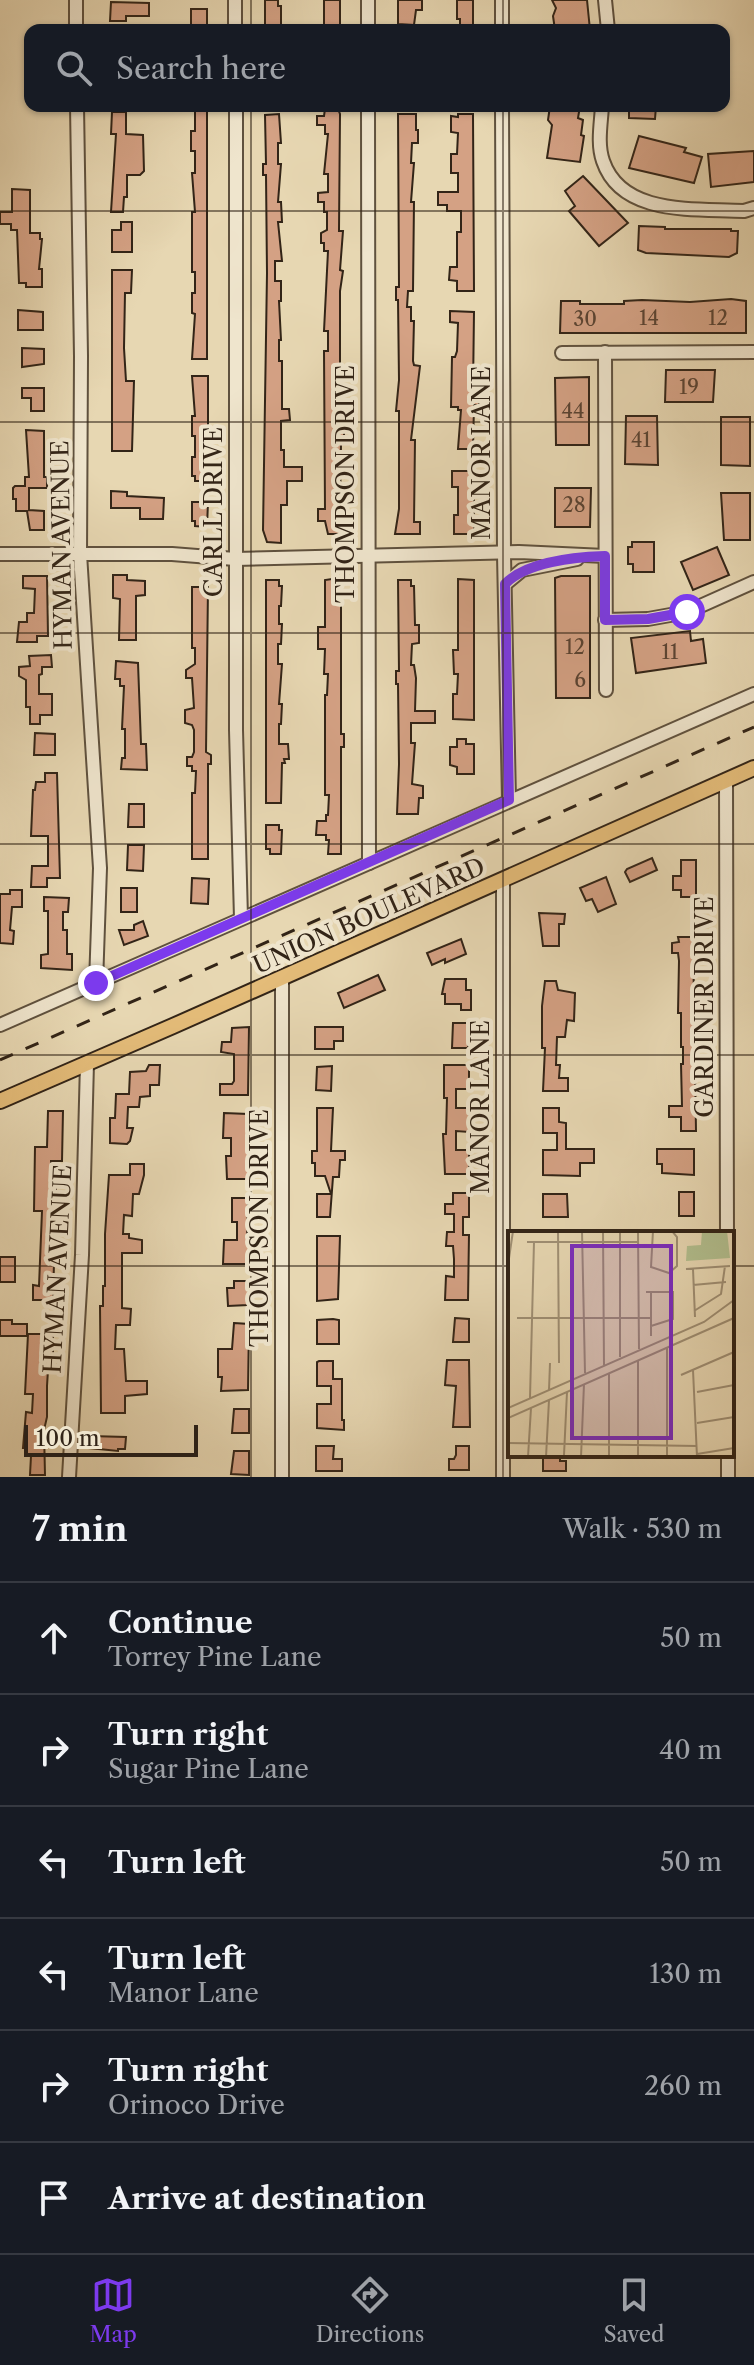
<!DOCTYPE html>
<html lang="en">
<head>
<meta charset="utf-8">
<style>
  body { margin:0; font-family:"Libre Caslon Text",serif; background:#20242c; color:#f1f3f6 }
  .scale { position:absolute; left:24px; bottom:20px; width:174px; box-sizing:border-box; padding-left:8px; border:4px solid #322417; border-top:0; font-size:22px; line-height:28px; white-space:nowrap; color:#322417; -webkit-text-stroke:6px #efe5cd; paint-order:stroke }
  .stop { position:absolute; width:24px; height:24px; margin:-18px; border:6px solid #7c3aed; border-radius:50%; background:#fff }
  .stop.end { background:#7c3aed; border-color:#fff; box-shadow:0 2px 8px #0008 }
  .list { margin:0; padding:0; list-style:none }
  h2 { display:flex; justify-content:space-between; align-items:center; height:104px; margin:0; padding:0 32px; font-size:34px }
  h2 small { font-size:26px; font-weight:400; color:#9ea1a6 }
  .list li { display:grid; grid-template-columns:52px 1fr auto; gap:24px; align-items:center; box-sizing:border-box; height:112px; padding:0 32px; border-top:2px solid #363941 }
  .list b { display:block; font-size:30px; white-space:nowrap }
  .list p { margin:0; font-size:26px; white-space:nowrap; color:#9ea1a6 }
  .list em { font-size:26px; font-style:normal; color:#9ea1a6 }
  .icon { flex:none; width:44px; height:44px; fill:none; stroke:currentColor; stroke-width:2; stroke-linecap:round; stroke-linejoin:round }
  .map { position:relative; flex:none; width:754px; height:1477px; overflow:hidden }
  .search { position:absolute; background:#171b24; box-shadow:0 2px 6px #0004; left:24px; right:24px; top:24px; height:88px; display:flex; align-items:center; gap:20px; box-sizing:border-box; padding:0 28px; border-radius:16px; color:#9ea1a6; font-size:30px }
  .sheet { height:776px; background:#171b24 }
  nav { display:flex; justify-content:space-around; align-items:center; box-sizing:border-box; height:112px; border-top:2px solid #363941; background:#171b24; font-size:22px; color:#9ea1a6 }
  nav a { display:grid; justify-items:center; gap:4px }
  nav .on { color:#7c3aed }
  .map>svg:first-child { display:block }
  .building { fill:#d4a184; stroke:#322417; stroke-width:2 }
  .lines { fill:none; stroke-linecap:round; stroke-linejoin:round }
  .minor-casing { stroke:#5f513e; stroke-width:16 }
  .major-casing { stroke:#322417; stroke-width:18 }
  .minor { stroke:#efe5cd; stroke-width:12 }
  .major { stroke:#e4bc79; stroke-width:14 }
  .rail { stroke:#322417; stroke-width:3; stroke-dasharray:14 14; stroke-linecap:butt }
  .route { stroke:#7c3aed; stroke-width:10 }
  .grid { fill:none; stroke:#322417; stroke-width:2; stroke-opacity:0.55 }
  .labels { text-anchor:middle; stroke-width:8; stroke-linejoin:round; paint-order:stroke }
  .number-label { font-size:20px; fill:#5a4332 }
  .street-label { font-size:24px; fill:#322417; stroke:#efe5cd }
  .inset-road { fill:none; stroke:#9f8f74; stroke-width:2 }
  .view { fill:#7b2cbf; fill-opacity:0.15; stroke:#7b2cbf; stroke-width:4 }
  .inset-edge { fill:none; stroke:#322417; stroke-width:4 }
</style>
</head>
<body>
<div class="map">
<svg width="754" height="1477" viewBox="0 0 754 1477">
  <rect width="100%" height="100%" fill="#e7d7b2"/>
  <filter id="stains"><feTurbulence type="fractalNoise" baseFrequency=".0025" numOctaves="4"/><feColorMatrix values="0 0 0 0 .2 0 0 0 0 .09 0 0 0 0 .02 0 0 0 .5 -.17"/></filter>
  <radialGradient id="worn" r=".72"><stop offset=".6" stop-color="#630" stop-opacity="0"/><stop offset="1" stop-color="#630" stop-opacity=".3"/></radialGradient>
  <!-- building -->
  <g class="building">
    <polygon points="265,0 278,0 278,6 281,6 281,25 265,25"/>
    <rect x="324" y="0" width="16" height="25"/>
    <polygon points="398,0 422,0 422,10 416,10 414,25 398,24"/>
    <polygon points="457,0 473,0 473,25 460,25 460,19 457,19"/>
    <polygon points="552,0 587,0 590,30 555,30 553,16 556,8"/>
    <polygon points="111,2 149,3 149,16 126,16 126,21 110,21"/>
    <polygon points="191,9 207,9 207,30 191,28"/>
    <polygon points="195,106 207,106 207,359 192,359 195,314 192,313 192,293 195,293 195,272 192,272 192,212 195,212 192,173 195,173 195,151 191,151 191,131 195,131"/>
    <polygon points="550,106 580,106 578,118 583,120 581,135 584,136 580,162 547,158 552,125 548,120"/>
    <polygon points="629,106 656,106 655,119 629,118"/>
    <polygon points="325,109 338,109 340,114 339,231 343,231 340,270 343,271 340,291 340,431 344,431 344,444 341,444 340,510 343,510 341,534 328,534 325,521 318,521 318,509 325,509 324,351 328,351 328,331 324,331 328,251 324,251 324,243 321,243 321,233 327,230 327,212 324,212 324,202 318,202 318,193 328,192 328,174 324,174 328,134 325,134 325,125 317,125 317,116 324,116"/>
    <polygon points="112,112 126,112 126,134 143,135 144,171 140,175 127,175 127,197 124,197 123,212 111,212 116,134 111,134"/>
    <polygon points="279,114 281,143 278,143 278,164 281,164 278,202 281,202 282,222 278,222 282,261 275,261 275,281 281,281 281,301 279,301 281,340 279,340 279,361 282,361 282,409 289,409 290,420 281,421 281,450 284,450 284,467 302,467 302,481 287,481 287,505 281,505 281,543 267,542 263,530 267,273 266,175 263,175 263,164 266,164 265,115"/>
    <polygon points="398,114 416,114 416,130 418,130 418,143 412,143 411,163 414,163 411,202 414,202 413,291 408,291 407,307 411,307 411,321 414,321 413,361 414,365 420,366 411,440 415,440 414,522 420,522 420,534 395,534 399,509 399,411 396,411 399,380 398,300 396,300 396,287 399,287"/>
    <polygon points="458,114 473,114 474,291 457,291 457,281 449,280 450,267 457,267 457,232 461,232 461,211 447,211 447,205 438,205 438,192 458,192 458,173 451,173 451,154 457,154 458,133 451,132 451,116 458,117"/>
    <polygon points="639,136 686,148 684,152 702,157 694,183 629,168"/>
    <polygon points="754,151 754,182 711,187 708,154"/>
    <polygon points="583,176 628,223 599,246 569,211 575,206 565,191"/>
    <polygon points="12,189 30,190 30,233 40,233 40,239 42,239 39,269 42,269 42,287 26,287 26,283 19,283 17,230 11,230 11,224 0,224 0,212 12,212"/>
    <polygon points="121,222 132,222 132,252 112,252 112,230 121,230"/>
    <polygon points="639,226 665,227 665,229 731,229 731,231 738,231 737,253 729,257 646,253 638,250"/>
    <polygon points="112,270 132,270 131,293 125,293 124,348 126,381 134,381 132,451 112,451"/>
    <polygon points="731,299 746,301 746,333 560,333 561,301 580,301 580,304 624,304 624,301 642,300 690,302"/>
    <polygon points="18,310 43,312 43,330 18,330"/>
    <polygon points="450,311 474,312 473,390 479,390 479,405 474,405 473,449 458,449 461,410 458,410 458,407 451,407 452,357 455,357 457,351 458,323 450,322"/>
    <polygon points="22,348 44,349 44,364 22,367"/>
    <polygon points="666,370 715,370 713,402 665,402"/>
    <polygon points="192,376 208,376 208,481 195,481 195,476 192,476 192,457 195,457 195,436 192,436 192,416 195,416"/>
    <polygon points="589,377 589,445 556,445 555,378"/>
    <polygon points="22,388 44,388 44,411 31,411 31,398 22,398"/>
    <polygon points="626,416 657,416 658,465 625,464"/>
    <polygon points="721,417 750,417 750,466 721,465"/>
    <polygon points="26,430 44,431 44,477 47,477 47,488 29,488 29,510 44,511 44,530 30,530 27,511 16,511 16,499 13,499 13,488 15,486 25,486 25,477 29,477"/>
    <polygon points="452,471 474,471 474,534 454,534 454,515 458,515 458,487 452,487"/>
    <polygon points="555,488 591,488 590,527 555,527"/>
    <polygon points="111,491 127,492 127,496 164,498 163,519 140,519 140,508 111,508"/>
    <polygon points="721,493 750,493 750,540 724,540"/>
    <polygon points="192,502 208,502 207,527 195,526 195,521 192,521"/>
    <polygon points="632,542 654,542 654,572 633,572 633,564 628,564 628,547 632,547"/>
    <polygon points="717,547 729,575 693,590 681,562"/>
    <polygon points="113,575 127,575 127,580 145,581 145,595 136,596 136,640 119,640 120,599 113,598"/>
    <polygon points="23,576 47,576 48,636 37,636 37,642 17,642 19,622 27,622 27,613 34,613 35,589 23,588"/>
    <polygon points="561,576 590,576 590,698 556,698 555,578"/>
    <polygon points="332,579 340,579 341,588 341,734 344,734 344,747 341,747 341,854 328,854 329,840 326,840 326,835 316,835 317,821 326,821 326,815 328,815 329,795 325,795 325,695 327,695 328,674 324,674 325,649 318,649 318,627 325,627 325,580"/>
    <polygon points="458,579 474,580 474,720 453,719 453,694 457,694 458,674 454,674 453,650 458,650"/>
    <polygon points="266,580 279,580 279,586 282,586 281,606 279,606 279,624 282,624 281,644 278,644 278,664 282,664 279,704 282,704 281,724 279,724 279,744 288,744 289,759 284,759 285,763 282,763 281,803 266,803"/>
    <polygon points="398,580 411,580 411,586 414,586 415,625 419,625 419,643 412,644 411,665 414,665 416,678 415,711 435,711 435,723 411,723 411,743 415,743 412,784 423,786 423,798 419,798 418,814 397,814 399,764 398,684 396,684 396,671 399,671"/>
    <polygon points="192,587 208,587 206,752 211,755 211,764 208,764 208,859 192,859 192,793 195,793 196,771 192,771 192,766 187,766 187,757 192,757 194,752 194,730 192,725 185,723 185,710 194,708 192,678 186,678 186,670 195,664 195,648 192,648"/>
    <polygon points="690,631 691,641 703,639 706,663 636,673 631,638"/>
    <polygon points="51,655 52,667 42,667 42,674 39,675 39,694 52,694 52,715 40,715 40,724 30,724 30,707 26,707 26,680 19,676 19,667 30,666 29,656"/>
    <polygon points="116,661 138,663 141,744 146,744 147,770 121,769 122,758 125,758 125,729 122,729 124,686 120,686 120,679 115,679"/>
    <polygon points="35,733 55,734 55,755 34,755"/>
    <polygon points="457,739 466,739 466,744 474,744 474,774 457,774 457,767 450,765 450,747 457,747"/>
    <polygon points="45,773 57,773 60,878 47,878 47,887 31,887 32,866 48,866 48,836 31,836 33,790 35,790 36,782 45,782"/>
    <polygon points="129,804 144,804 144,827 128,827"/>
    <polygon points="266,825 279,825 279,830 282,830 281,854 270,854 270,849 266,849"/>
    <polygon points="128,845 144,845 143,871 127,870"/>
    <polygon points="652,858 657,870 630,882 625,872 627,869"/>
    <polygon points="681,860 696,860 696,897 681,897 681,890 673,890 673,876 681,876"/>
    <polygon points="606,877 616,904 598,912 592,899 586,901 580,888"/>
    <polygon points="192,878 209,879 208,904 191,903"/>
    <rect x="121" y="888" width="16" height="24"/>
    <polygon points="10,890 22,890 22,907 12,907 10,930 14,931 13,944 0,943 0,894 10,894"/>
    <polygon points="44,897 69,898 68,912 63,912 63,930 67,930 67,954 72,954 72,970 41,968 41,955 48,954 48,911 44,911"/>
    <polygon points="539,913 565,914 564,924 559,924 559,946 543,946"/>
    <polygon points="143,921 148,936 124,945 119,930 134,930 134,925"/>
    <polygon points="678,937 693,937 696,1131 681,1131 681,1117 669,1117 669,1106 682,1106 681,1064 683,1064 683,1047 681,1047 681,1013 678,1013 679,961 678,953 672,953 672,943 679,942"/>
    <polygon points="461,939 466,954 445,963 445,959 432,965 427,953"/>
    <polygon points="378,975 385,990 344,1008 338,993"/>
    <polygon points="445,979 466,979 466,990 471,990 471,1010 461,1010 461,1004 445,1004 445,994 442,994"/>
    <polygon points="545,981 556,981 558,990 575,993 574,1021 567,1020 565,1037 557,1037 556,1065 560,1065 559,1078 568,1078 568,1091 543,1091 545,1048 542,1048 542,1006"/>
    <polygon points="453,1023 469,1023 468,1048 452,1048"/>
    <polygon points="249,1027 248,1095 220,1095 220,1084 232,1084 234,1081 234,1054 221,1052 222,1042 231,1042 232,1028"/>
    <polygon points="315,1027 343,1027 343,1041 334,1041 334,1049 315,1049"/>
    <polygon points="149,1065 160,1065 159,1085 150,1085 150,1096 140,1097 139,1107 128,1107 127,1128 133,1128 130,1141 127,1144 110,1143 110,1118 115,1118 116,1094 129,1094 130,1072 146,1071"/>
    <polygon points="444,1065 469,1065 469,1089 456,1089 456,1108 469,1108 469,1132 456,1131 456,1150 469,1150 469,1174 445,1174 443,1134 446,1134 447,1098 444,1098"/>
    <polygon points="332,1066 331,1091 316,1090 317,1067"/>
    <polygon points="317,1108 333,1108 331,1151 345,1151 345,1160 340,1160 339,1177 333,1177 330,1217 317,1217 317,1194 331,1194 325,1176 315,1176 315,1163 312,1163 312,1151 317,1151"/>
    <polygon points="543,1108 559,1108 559,1122 566,1123 566,1149 594,1149 594,1163 580,1163 580,1176 543,1175 543,1150 557,1150 557,1133 543,1133"/>
    <polygon points="48,1111 63,1111 62,1161 51,1161 51,1189 56,1189 53,1300 33,1300 33,1285 39,1286 42,1211 34,1211 35,1147 47,1147"/>
    <polygon points="224,1113 248,1114 249,1179 227,1179 226,1156 231,1156 231,1138 223,1138"/>
    <polygon points="657,1149 694,1149 694,1175 662,1173 662,1164 657,1164"/>
    <polygon points="130,1164 144,1164 144,1175 139,1194 133,1194 132,1216 124,1215 123,1234 129,1234 129,1238 142,1240 142,1253 122,1253 122,1308 131,1309 130,1325 116,1325 115,1349 124,1349 126,1381 147,1381 147,1394 125,1396 125,1413 101,1413 100,1306 103,1306 103,1286 105,1286 105,1234 109,1175 130,1175"/>
    <rect x="679" y="1192" width="15" height="24"/>
    <polygon points="453,1193 469,1193 469,1217 463,1217 463,1235 469,1235 468,1300 445,1300 446,1276 454,1277 454,1259 453,1246 446,1246 447,1232 454,1232 454,1214 445,1214 445,1204 453,1204"/>
    <polygon points="543,1194 567,1194 568,1217 543,1217"/>
    <polygon points="232,1198 248,1198 247,1240 252,1241 252,1264 223,1264 224,1240 237,1240 237,1222 232,1222"/>
    <polygon points="317,1236 340,1236 338,1299 317,1301"/>
    <rect x="0" y="1257" width="15" height="25"/>
    <polygon points="234,1281 248,1281 248,1305 228,1306 227,1288 234,1288"/>
    <polygon points="455,1318 469,1319 469,1342 453,1342"/>
    <polygon points="333,1319 339,1320 339,1344 317,1344 317,1320"/>
    <polygon points="0,1320 12,1320 12,1324 27,1324 27,1336 0,1336"/>
    <polygon points="234,1323 249,1324 248,1390 221,1391 222,1377 218,1377 218,1349 232,1349"/>
    <polygon points="28,1334 53,1334 53,1354 49,1354 47,1386 47,1417 44,1430 45,1475 30,1475 31,1456 27,1456 27,1448 23,1448 26,1412 32,1413 33,1394 25,1394"/>
    <polygon points="447,1360 469,1360 470,1427 453,1427 456,1386 445,1385"/>
    <polygon points="319,1361 333,1361 333,1379 342,1379 342,1420 344,1420 344,1430 317,1428 317,1404 331,1404 331,1386 317,1386 317,1362"/>
    <polygon points="234,1409 249,1409 249,1433 232,1433"/>
    <polygon points="90,1436 126,1437 125,1449 118,1449 118,1451 89,1448"/>
    <polygon points="316,1446 334,1446 333,1459 342,1459 342,1471 316,1471"/>
    <polygon points="456,1446 469,1446 469,1470 449,1470 449,1459 454,1459 456,1455"/>
    <polygon points="234,1451 249,1451 249,1475 231,1474"/>
    <polygon points="543,1455 560,1455 560,1461 566,1461 566,1471 543,1471"/>
  </g>
  <g class="lines">
    <!-- minor casing -->
    <g class="minor-casing">
      <g id="minor">
        <polyline points="76,0 76,30"/>
        <polyline points="235,0 235,30"/>
        <polyline points="368,0 368,30"/>
        <polyline points="502,0 502,30"/>
        <polyline points="605,0 608,30"/>
        <polyline points="77,106 81,356 80,554 100,868 96,983"/>
        <polyline points="236,106 236,730 241,918"/>
        <polyline points="368,106 369,863"/>
        <polyline points="502,106 504,555 509,800"/>
        <path d="M 602,106 C 601,124 597,144 603,161 C 622,217 697,208 744,211 L 754,208"/>
        <polyline points="605,352 606,690"/>
        <polyline points="562,353 754,352"/>
        <polyline points="0,554 172,554 235,559 519,552 605,556"/>
        <polyline points="505,584 522,570 577,559"/>
        <polyline points="605,620 648,619 687,612 754,582"/>
        <polyline points="726,780 727,1233"/>
        <polyline points="503,881 503,1477"/>
        <polyline points="282,978 282,1477"/>
        <polyline points="0,1025 754,694"/>
        <polyline points="728,1455 728,1477"/>
        <polyline points="69,1477 82,1255 87,1063"/>
      </g>
    </g>
    <!-- major casing -->
    <g class="major-casing">
      <polyline id="major" points="0,1101 173,1026 754,768"/>
    </g>
    <!-- minor -->
    <use href="#minor" class="minor"/>
    <!-- major -->
    <use href="#major" class="major"/>
    <!-- rail -->
    <polyline class="rail" points="0,1060 754,727"/>
  </g>
  <g class="lines">
    <!-- route -->
    <path class="route" d="M 96,983 L 509,800 L 505,584 C 526,562 575,557 605,556 L 605,620 L 648,619 L 687,612"/>
  </g>
  <!-- grid -->
  <path class="grid" d="M 251,0 L 251,30M 503,0 L 503,30M 251,106 L 251,1477M 503,106 L 503,1477M 0,211 L 754,211M 0,422 L 754,422M 0,633 L 754,633M 0,844 L 754,844M 0,1055 L 754,1055M 0,1266 L 510,1266M 732,1266 L 754,1266"/>
  <g class="labels">
    <!-- number labels -->
    <g class="number-label">
      <text x="649" y="325">14</text>
      <text x="718" y="325">12</text>
      <text x="585" y="326">30</text>
      <text x="689" y="394">19</text>
      <text x="573" y="418">44</text>
      <text x="641" y="447">41</text>
      <text x="574" y="512">28</text>
      <text x="575" y="654">12</text>
      <text x="670" y="659">11</text>
      <text x="580" y="687">6</text>
    </g>
    <!-- street labels -->
    <g class="street-label">
      <text transform="translate(482 453) rotate(-90)" y="8">MANOR LANE</text>
      <text transform="translate(346 484) rotate(-90)" y="8">THOMPSON DRIVE</text>
      <text transform="translate(214 512) rotate(-90)" y="8">CARLL DRIVE</text>
      <text transform="translate(62 545) rotate(-91)" y="8">HYMAN AVENUE</text>
      <text transform="translate(369 916) rotate(-24)" y="8">UNION BOULEVARD</text>
      <text transform="translate(705 1007) rotate(-90)" y="8">GARDINER DRIVE</text>
      <text transform="translate(481 1107) rotate(-90)" y="8">MANOR LANE</text>
      <text transform="translate(260 1228) rotate(-90)" y="8">THOMPSON DRIVE</text>
      <text transform="translate(58 1269) rotate(-87)" y="8">HYMAN AVENUE</text>
    </g>
  </g>
  <!-- overview -->
  <g transform="translate(508 1231)">
    <rect width="226" height="226" fill="#e7d7b2"/>
    <path d="M 194,0 L 219,0 L 222,27 L 178,30 L 179,15 L 193,14 Z" fill="#b2bf8f"/>
    <path class="inset-road" d="M 50,0 L 51,132M 74,0 L 77,142M 95,0 L 96,134M 112,0 L 112,126M 130,0 L 131,118M 145,0 L 143,36 L 161,42 L 169,35 L 169,6 L 164,0M 19,11 L 130,11M 0,34 L 5,0M 178,38 L 222,35M 185,38 L 187,86M 185,54 L 218,51M 138,61 L 165,61 L 165,88 L 143,95M 143,61 L 143,105M 186,80 L 213,63 L 217,35M 9,87 L 143,87M 159,116 L 159,226M 130,130 L 130,226M 185,139 L 189,226M 101,142 L 101,226M 173,144 L 226,121M 41,159 L 42,132M 189,161 L 226,154M 22,167 L 26,11M 0,177 L 196,91 L 226,69M 0,187 L 226,87M 189,192 L 226,186M 0,212 L 189,215M 189,223 L 226,217M 56,224 L 59,161M 20,226 L 23,177M 38,226 L 41,169M 73,226 L 76,153"/>
    <path class="view" d="M 64,15 L 163,15 L 163,207 L 64,207 Z"/>
    <rect width="226" height="226" class="inset-edge"/>
  </g>
  <rect width="100%" height="100%" filter="url(#stains)"/>
  <rect width="100%" height="100%" fill="url(#worn)"/>
</svg>
<div class="scale">100 m</div>
<div class="stop" style="left:687px;top:612px"></div>
<div class="stop end" style="left:96px;top:983px"></div>
<div class="search"><svg class="icon" aria-label="search" viewBox="0 0 24 24"><circle cx="10" cy="10" r="6"/><path d="M15 15l6 6"/></svg>Search here</div>
</div>
<section class="sheet">
<h2>7 min<small>Walk · 530 m</small></h2>
<ul class="list">
<li><svg class="icon" aria-label="ahead" viewBox="0 0 24 24"><path d="M12 20V5M6 11l6-6 6 6"/></svg><div><b>Continue</b><p>Torrey Pine Lane</p></div><em>50 m</em></li>
<li><svg class="icon" aria-label="right" viewBox="0 0 24 24"><path d="M7 20v-9h11M14 6l5 5-5 5"/></svg><div><b>Turn right</b><p>Sugar Pine Lane</p></div><em>40 m</em></li>
<li><svg class="icon" aria-label="left" viewBox="0 0 24 24"><path d="M17 20v-9H6M10 6l-5 5 5 5"/></svg><div><b>Turn left</b></div><em>50 m</em></li>
<li><svg class="icon" aria-label="left" viewBox="0 0 24 24"><path d="M17 20v-9H6M10 6l-5 5 5 5"/></svg><div><b>Turn left</b><p>Manor Lane</p></div><em>130 m</em></li>
<li><svg class="icon" aria-label="right" viewBox="0 0 24 24"><path d="M7 20v-9h11M14 6l5 5-5 5"/></svg><div><b>Turn right</b><p>Orinoco Drive</p></div><em>260 m</em></li>
<li><svg class="icon" aria-label="arrive" viewBox="0 0 24 24"><path d="M6 21V4h12l-3 4 3 4H6"/></svg><div><b>Arrive at destination</b></div></li>
</ul>
</section>
<nav>
<a class="on"><svg class="icon" aria-label="map" viewBox="0 0 24 24"><path d="M3 6l6-2 6 2 6-2v14l-6 2-6-2-6 2zM9 4v14M15 6v14"/></svg>Map</a>
<a><svg class="icon" aria-label="directions" viewBox="0 0 24 24"><path d="M12 3l9 9-9 9-9-9zM9 14v-3h6M13 9l2 2-2 2"/></svg>Directions</a>
<a><svg class="icon" aria-label="saved" viewBox="0 0 24 24"><path d="M7 4h10v16l-5-4-5 4z"/></svg>Saved</a>
</nav>
</body>
</html>
